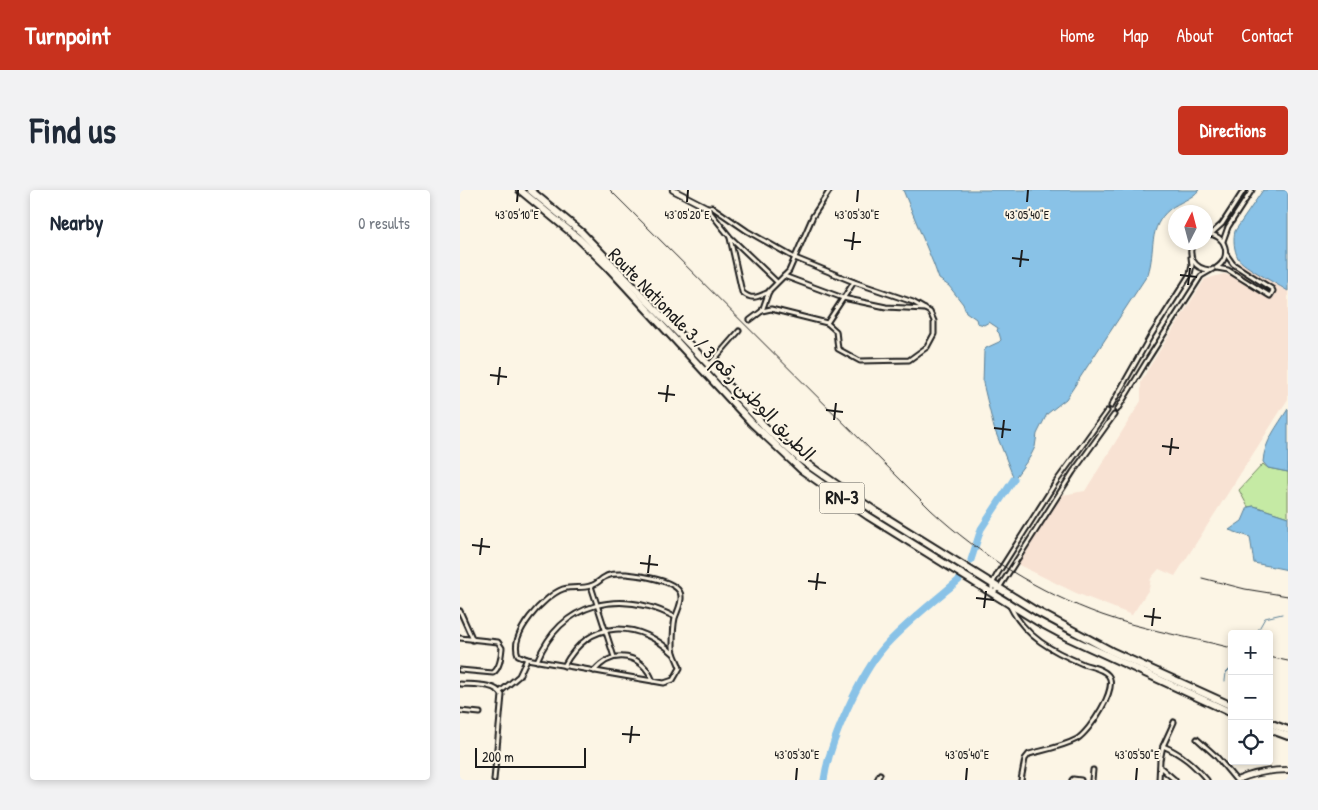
<!DOCTYPE html>
<html lang="en">
<head>
<meta charset="utf-8">
<style>
  body { margin:0; font-family:"Patrick Hand","Playpen Sans Arabic",sans-serif; background:#f2f2f3; color:#1f2937 }
  .controls { position:absolute; right:15px; bottom:15px; display:grid; overflow:hidden; border-radius:5px; box-shadow:0 2px 8px #0003 }
  .controls button { width:45px; height:45px; display:grid; place-items:center; padding:0; border:0; border-bottom:1px solid #e0e1e3; background:#fff; color:#1f2937; font:25px sans-serif }
  .compass { position:absolute; left:708px; top:15px; width:45px; height:45px; border-radius:50%; background:#fff; box-shadow:0 2px 8px #0003; rotate:6deg }
  .scale { position:absolute; left:15px; bottom:12px; width:111px; box-sizing:border-box; padding-left:5px; border:2px solid #1c1c1c; border-top:0; font-size:14px; line-height:18px; white-space:nowrap; color:#1c1c1c; -webkit-text-stroke:4px #fcf5e5; paint-order:stroke }
  .list { margin:0; padding:0; list-style:none }
  h2 { display:flex; justify-content:space-between; align-items:center; height:65px; margin:0; padding:0 20px; font-size:21px }
  h2 small { font-size:16px; font-weight:400; color:#747a83 }
  .icon { flex:none; width:28px; height:28px; fill:none; stroke:currentColor; stroke-width:2; stroke-linecap:round; stroke-linejoin:round }
  .map { position:relative; flex:none; width:828px; height:590px; overflow:hidden; border-radius:5px }
  header { display:flex; align-items:center; gap:30px; box-sizing:border-box; height:70px; padding:0 25px; background:#c8321e; color:#fff }
  header strong { font-size:24px }
  nav { display:flex; gap:28px; margin-inline-start:auto; font-size:18px }
  .intro { display:flex; align-items:center; justify-content:space-between; box-sizing:border-box; height:120px; padding:0 30px }
  h1 { margin:0; font-size:35px }
  .button { padding:12px 22px; border-radius:5px; background:#c8321e; color:#fff; font-size:18px; font-weight:700 }
  main { display:flex; gap:30px; padding:0 30px }
  aside { flex:1; background:#fff; border-radius:5px; box-shadow:0 2px 8px #0003 }
  .map>svg:first-child { display:block }
  .built { fill:#f8e2d3 }
  .green { fill:#c5eaa4; stroke:#708360 }
  .water { fill:#89c2e7; stroke:#5d8096 }
  .lines { fill:none; stroke-linecap:round; stroke-linejoin:round }
  .stream { stroke:#5d8096; stroke-width:1 }
  .river { stroke:#89c2e7; stroke-width:7 }
  .street-casing { stroke:#1c1c1c; stroke-width:7 }
  .secondary-casing { stroke:#1c1c1c; stroke-width:8 }
  .highway-casing { stroke:#1c1c1c; stroke-width:10 }
  .street { stroke:#fcf5e5; stroke-width:3 }
  .secondary { stroke:#fcf5e5; stroke-width:4.5 }
  .highway { stroke:#fcf5e5; stroke-width:6 }
  .rail { stroke:#1c1c1c; stroke-width:1 }
  .ticks { fill:none; stroke:#1c1c1c; stroke-width:2 }
  .labels { text-anchor:middle; stroke-width:4; stroke-linejoin:round; paint-order:stroke }
  .shield { fill:#fcf5e5; stroke:#5f5d58; stroke-width:1 }
  .shield-label { font-size:18px; font-weight:bold; fill:#1c1c1c }
  .street-label { font-size:19px; fill:#1c1c1c; stroke:#fcf5e5 }
  .ticks-label { font-size:12px; text-anchor:middle; fill:#1c1c1c; stroke:#fcf5e5; stroke-width:4; stroke-linejoin:round; paint-order:stroke }
</style>
</head>
<body>
<header>
<strong>Turnpoint</strong>
<nav><a>Home</a><a>Map</a><a>About</a><a>Contact</a></nav>
</header>
<div class="intro"><h1>Find us</h1><a class="button">Directions</a></div>
<main>
<aside>
<h2>Nearby<small>0 results</small></h2>
<ul class="list">
</ul>
</aside>
<div class="map">
<svg width="828" height="590" viewBox="0 0 828 590">
  <rect width="100%" height="100%" fill="#fcf5e5"/>
  <filter id="ink" filterUnits="userSpaceOnUse"><feTurbulence type="fractalNoise" baseFrequency=".02" numOctaves="2"/><feDisplacementMap in="SourceGraphic" scale="10" xChannelSelector="R" yChannelSelector="G"/><feConvolveMatrix kernelMatrix="1 2 1 2 8 2 1 2 1" color-interpolation-filters="sRGB"/></filter>
  <g filter="url(#ink)">
    <!-- built -->
    <polygon class="built" points="780,71 828,101 828,209 715,386 699,379 691,388 689,399 672,425 616,403 557,374 602,305 625,301 681,211 681,192 688,179 745,89 764,84 772,86"/>
    <!-- green -->
    <polygon class="green" points="803,274 808,278 828,282 828,327 794,316 788,317 779,300"/>
    <!-- water -->
    <g class="water">
      <path d="M 443,0 L 739,0 C 732,9 719,12 710,19 C 687,38 696,60 688,84 L 606,209 L 587,224 L 577,244 L 575,257 L 570,267 L 554,289 L 534,238 L 529,218 L 523,193 L 524,161 L 526,158 L 539,152 L 541,150 L 539,143 L 537,141 L 538,138 L 529,132 L 524,135 L 517,133 L 516,129 L 506,122 L 503,114 L 489,96 L 479,89 L 474,75 Z"/>
      <path d="M 803,0 L 828,0 L 828,101 C 819,95 782,76 778,68 C 774,60 773,49 775,41 Z"/>
      <path d="M 828,219 L 828,282 L 808,278 L 803,272 C 804,252 818,235 828,219 Z"/>
      <polygon points="794,316 828,327 828,380 794,373 790,347 769,340 782,331 788,317"/>
    </g>
    <g class="lines">
      <!-- stream -->
      <g class="stream">
        <polyline points="796,444 805,428 822,424"/>
        <polyline points="765,491 766,483 772,477"/>
        <polyline points="363,590 364,588"/>
      </g>
      <!-- river -->
      <g class="river">
        <polyline points="511,370 521,339 554,289"/>
        <path d="M 364,590 C 369,553 400,484 425,456 C 447,432 474,411 499,390"/>
      </g>
      <!-- street casing -->
      <g class="street-casing">
        <g id="street">
          <polyline points="246,17 252,17 287,41 335,68 394,92 453,112 470,122 474,131 474,144 467,157 449,170 400,171 378,159 376,141 367,133 311,119 302,121"/>
          <polyline points="246,17 270,47 317,92"/>
          <path d="M 746,44 C 766,43 773,68 756,78"/>
          <polyline points="751,44 762,34 784,0"/>
          <path d="M 270,48 L 282,102 C 292,111 298,107 309,102"/>
          <polyline points="763,51 768,37 792,0"/>
          <path d="M 733,52 C 727,66 734,79 750,80"/>
          <polyline points="757,78 768,80 810,106 813,101 812,99 773,74 766,64"/>
          <polyline points="324,86 383,108 426,117 465,119"/>
          <polyline points="290,130 302,121 309,101 329,81 353,26 370,0"/>
          <polyline points="367,133 394,92"/>
          <polyline points="245,180 279,141"/>
          <polyline points="651,216 690,147 730,84 732,75 731,67"/>
          <polyline points="657,220 688,169 741,86 753,79"/>
          <path d="M 166,384 C 177,385 220,390 221,406 C 222,413 217,422 215,428 C 213,437 213,447 213,456 C 213,465 218,470 220,478 L 213,490 L 204,493 L 67,469 L 58,465 C 49,444 84,406 103,399 C 112,396 122,399 130,396 C 135,395 139,391 143,388 C 150,383 158,384 166,384 Z"/>
          <polyline points="131,396 154,467"/>
          <polyline points="532,403 532,394 538,383 596,292 647,221"/>
          <polyline points="532,403 539,398 613,282 654,225"/>
          <path d="M 550,416 C 565,447 592,461 623,474 C 631,477 642,478 648,485 C 659,498 629,542 617,549 C 602,557 584,560 569,564 L 565,569 L 561,590"/>
          <polyline points="0,421 13,450"/>
          <path d="M 0,448 L 38,452 L 42,458 C 41,467 40,478 33,483 L 0,480"/>
          <path d="M 77,471 C 102,411 160,399 215,427"/>
          <path d="M 104,476 C 130,428 177,430 214,464"/>
          <path d="M 134,481 C 154,458 182,464 193,491"/>
          <path d="M 0,494 C 12,495 36,493 42,505 L 34,590"/>
          <polyline points="40,502 59,486 67,469"/>
          <polyline points="0,521 20,523"/>
          <polyline points="737,549 756,566 776,590"/>
          <path d="M 703,556 C 722,564 734,575 747,590"/>
          <polyline points="701,578 715,590"/>
          <polyline points="417,590 420,584"/>
          <polyline points="612,590 613,589 621,590"/>
          <polyline points="632,590 633,580"/>
          <polyline points="699,590 700,570 703,556 714,532"/>
        </g>
      </g>
      <!-- secondary casing -->
      <g class="secondary-casing">
        <g id="secondary">
          <polyline points="213,0 246,17"/>
          <path d="M 777,590 C 794,583 809,580 828,580"/>
        </g>
      </g>
      <!-- highway casing -->
      <g class="highway-casing">
        <g id="highway">
          <polyline points="60,0 118,48 147,76 292,233 342,280 408,326 577,431 607,447 772,523"/>
          <polyline points="70,0 121,42 249,175 307,239 340,269 357,281 415,321 576,421 651,461 772,516"/>
          <polyline points="809,533 828,540"/>
          <polyline points="809,539 828,546"/>
        </g>
      </g>
      <!-- street -->
      <use href="#street" class="street"/>
      <!-- secondary -->
      <use href="#secondary" class="secondary"/>
      <!-- highway -->
      <use href="#highway" class="highway"/>
      <!-- rail -->
      <g class="rail">
        <path d="M 150,0 L 471,320 C 521,366 578,402 642,425 C 684,440 729,447 772,458"/>
        <polyline points="742,388 785,399 828,406"/>
        <polyline points="809,467 828,471"/>
      </g>
    </g>
  </g>
  <!-- ticks -->
  <path class="ticks" d="M 57,12 L 58,0M 227,12 L 228,0M 397,12 L 398,0M 567,12 L 568,0M 384,50 L 401,52M 392,60 L 394,42M 552,68 L 569,70M 560,77 L 562,60M 720,85 L 737,87M 728,95 L 730,78M 30,185 L 47,187M 38,195 L 40,177M 198,203 L 215,205M 206,212 L 208,195M 366,220 L 383,222M 374,230 L 376,213M 534,238 L 551,240M 542,248 L 544,230M 702,256 L 719,258M 710,265 L 712,248M 12,355 L 30,357M 20,365 L 22,348M 180,373 L 198,375M 188,383 L 190,365M 348,391 L 366,393M 356,400 L 358,383M 516,408 L 534,410M 524,418 L 526,401M 684,426 L 701,428M 692,436 L 694,418M 162,544 L 180,545M 170,553 L 172,536M 336,590 L 337,578M 506,590 L 507,578M 676,590 L 677,578"/>
  <g class="labels">
    <!-- shield labels -->
    <rect class="shield" x="359.5" y="292.5" width="45" height="31" rx="4"/>
    <g class="shield-label">
      <text x="382" y="314">RN-3</text>
    </g>
    <!-- street labels -->
    <g class="street-label">
      <text transform="translate(252 164) rotate(46)" y="7">Route Nationale 3 / الطريق الوطني رقم 3</text>
    </g>
  </g>
  <g class="ticks-label">
    <text x="57" y="29">43°05'10"E</text>
    <text x="227" y="29">43°05'20"E</text>
    <text x="397" y="29">43°05'30"E</text>
    <text x="567" y="29">43°05'40"E</text>
    <text x="337" y="569">43°05'30"E</text>
    <text x="507" y="569">43°05'40"E</text>
    <text x="677" y="569">43°05'50"E</text>
  </g>
</svg>
<div class="controls">
<button>+</button>
<button>−</button>
<button><svg class="icon" aria-label="locate" viewBox="0 0 24 24"><circle cx="12" cy="12" r="6"/><path d="M12 2v4M12 18v4M2 12h4M18 12h4"/></svg></button>
</div>
<svg class="compass" viewBox="-18 -18 36 36"><path d="M0-13l5 13h-10z" fill="#e53935"/><path d="M0 13l5-13h-10z" fill="#747a83"/></svg>
<div class="scale">200 m</div>
</div>
</main>
</body>
</html>
